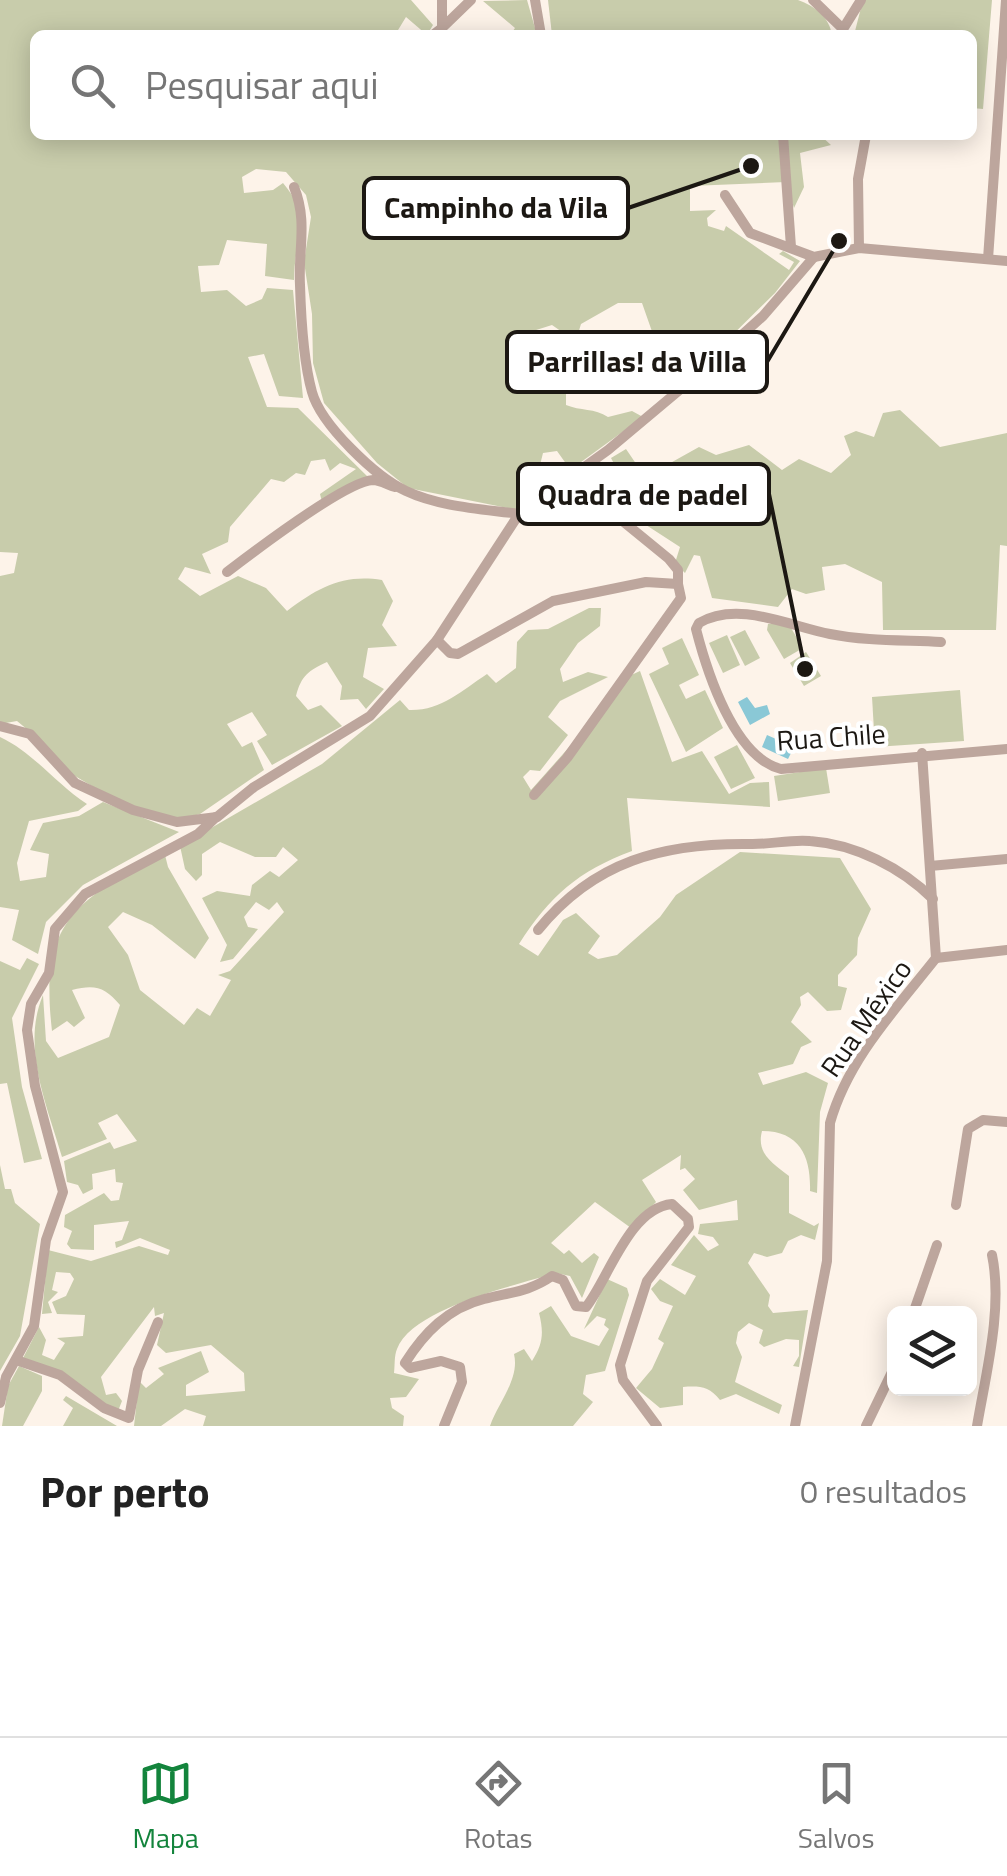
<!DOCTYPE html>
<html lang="pt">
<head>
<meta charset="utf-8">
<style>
  body { margin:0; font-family:"Titillium Web",sans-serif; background:#f6f6f6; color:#222 }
  .controls { position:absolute; right:30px; bottom:30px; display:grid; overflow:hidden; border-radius:15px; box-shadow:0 5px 25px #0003 }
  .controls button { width:90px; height:90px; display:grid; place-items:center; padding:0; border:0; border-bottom:2px solid #e0e0e0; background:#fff; color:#222; font:50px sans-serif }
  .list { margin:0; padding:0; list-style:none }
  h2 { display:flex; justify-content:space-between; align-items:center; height:130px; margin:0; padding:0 40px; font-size:42px }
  h2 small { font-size:32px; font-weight:400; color:#767676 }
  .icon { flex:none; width:55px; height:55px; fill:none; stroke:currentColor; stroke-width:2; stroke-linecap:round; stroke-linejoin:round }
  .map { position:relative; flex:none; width:1007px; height:1426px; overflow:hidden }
  .search { position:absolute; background:#fff; box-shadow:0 5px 25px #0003; left:30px; right:30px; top:30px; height:110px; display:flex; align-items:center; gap:25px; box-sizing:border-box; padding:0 35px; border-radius:15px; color:#767676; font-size:38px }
  .sheet { height:310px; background:#fff }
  nav { display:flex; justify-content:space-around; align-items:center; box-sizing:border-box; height:140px; border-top:2px solid #e0e0e0; background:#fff; font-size:28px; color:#767676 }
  nav a { display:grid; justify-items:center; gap:5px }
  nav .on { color:#13843c }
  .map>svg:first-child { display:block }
  .green { fill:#c8ccab }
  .water { fill:#8ac8d6 }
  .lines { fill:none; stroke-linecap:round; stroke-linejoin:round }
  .minor { stroke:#bda69d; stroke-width:10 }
  .labels { text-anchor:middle; stroke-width:8; stroke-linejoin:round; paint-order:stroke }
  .street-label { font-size:28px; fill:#1c1813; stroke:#fff }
  .leader { fill:none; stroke:#1c1813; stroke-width:4 }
  .callout-dot { fill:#1c1813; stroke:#fff; stroke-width:4 }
  .callout { fill:#fff; stroke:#1c1813; stroke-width:4 }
  .callout-label { font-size:30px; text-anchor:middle; font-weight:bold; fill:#1c1813 }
</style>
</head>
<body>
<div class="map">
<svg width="1007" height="1426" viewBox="0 0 1007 1426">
  <rect width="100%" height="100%" fill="#fdf3e9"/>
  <!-- green -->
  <g class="green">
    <path d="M 0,0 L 411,0 L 433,25 L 427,35 L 406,17 L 395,35 L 35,35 L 35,135 L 820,135 L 831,145 L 800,153 L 804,187 L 794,208 L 786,182 L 690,186 L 690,211 L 716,210 L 707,218 L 708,226 L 724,231 L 726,226 L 789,270 L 794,262 L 779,254 L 783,251 L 800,261 L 775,293 L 701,366 L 687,353 L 655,340 L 642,303 L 618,303 L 581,324 L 577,337 L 613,334 L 603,356 L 631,360 L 631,369 L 619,376 L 624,386 C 613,390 587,391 576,389 L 588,350 L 552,325 L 533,331 L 525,340 L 548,347 L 557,345 L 552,364 L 566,378 L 566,405 C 580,411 595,408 608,417 L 632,411 L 643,417 L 566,473 L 567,465 L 557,451 L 543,453 L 540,465 L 546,473 L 535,480 L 542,494 L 517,510 L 408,488 L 377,463 L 324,403 L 313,363 L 312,314 L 304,262 L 311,217 L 306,195 L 286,172 L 256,169 L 242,177 L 244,193 L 273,190 L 283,183 C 313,218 294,239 294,280 L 265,276 L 267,244 L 227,240 L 219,265 L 198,266 L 201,292 L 227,290 L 246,306 L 262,299 L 267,288 L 293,290 L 303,398 L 279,396 L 264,354 L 248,357 L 267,407 L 298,408 L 369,478 L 322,502 L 320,494 L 356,469 L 340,463 L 330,471 L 325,459 L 311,461 L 305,475 L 296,473 L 284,482 L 271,479 L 230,527 L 228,542 L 202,554 L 211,574 L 185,567 L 178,579 L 200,596 L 238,576 L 266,588 L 287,611 C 319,587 343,574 382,580 L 393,601 L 382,625 L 397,646 L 368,648 L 363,677 L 384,689 L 366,709 L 358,699 L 340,700 L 342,686 L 327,662 C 309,670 301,676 296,696 L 308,710 L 321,705 L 342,726 L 272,765 L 257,741 L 267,735 L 252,712 L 227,724 L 242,747 L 252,742 L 264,770 L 200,814 L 171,822 L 109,796 L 63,769 L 45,744 L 17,721 L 0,724 L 0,576 L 14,573 L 18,553 L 0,552 Z"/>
    <polygon points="527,0 537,35 510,35 515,28 483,1"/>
    <path d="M 548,0 L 798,0 C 815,6 829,17 832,35 L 552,35 Z"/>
    <polygon points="863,0 992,0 983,109 972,108 972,35 854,35"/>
    <polygon points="900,410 940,447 1007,433 1007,546 1000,545 996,630 883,630 882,582 845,564 822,567 825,590 806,594 792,589 778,607 712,598 700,556 694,555 685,573 675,563 680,547 643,523 626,522 620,514 637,499 642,485 625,485 611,458 626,449 641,471 656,471 699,447 716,455 749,445 782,470 799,459 831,473 851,455 844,436 856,431 874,437 883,413"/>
    <path d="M 589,608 L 601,608 L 600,626 L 578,643 L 560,669 L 563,682 L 588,672 L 608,677 L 560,701 L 548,717 L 568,735 L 540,771 L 530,770 L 523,777 L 531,790 L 579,736 L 616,682 L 640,671 L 672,762 L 702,751 L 729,794 L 750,783 L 769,782 L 770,807 L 627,798 L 632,851 C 578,871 550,896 519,944 L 538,956 L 563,920 L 576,913 L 600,936 L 588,953 L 598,959 L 617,955 L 660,917 L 676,895 L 740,852 L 840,858 L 871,909 L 858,938 L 857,955 L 838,975 L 838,986 L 847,988 L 841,1010 L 827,1011 L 808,992 L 800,997 L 801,1005 L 791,1022 L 812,1042 L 801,1047 L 793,1064 L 758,1073 L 763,1085 L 806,1072 L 828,1083 L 820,1112 L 817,1193 L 810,1191 C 811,1158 801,1131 762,1131 C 756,1154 773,1163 789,1176 L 789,1213 L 814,1226 L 819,1223 L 815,1240 L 801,1235 L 788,1241 L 782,1253 L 767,1257 L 754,1253 L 748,1263 L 770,1295 L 768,1306 L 773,1313 L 808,1310 L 799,1367 L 793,1366 L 799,1356 L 799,1340 L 786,1339 L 764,1347 L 759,1343 L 763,1330 L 749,1323 L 738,1332 L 736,1343 L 742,1357 L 735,1382 L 782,1405 L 779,1414 L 736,1394 L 720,1400 C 709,1386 699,1386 683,1387 L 683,1405 L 660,1408 L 636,1388 L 652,1369 L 664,1343 L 658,1339 L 673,1306 L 660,1301 L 651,1289 L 660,1279 L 685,1295 L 696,1276 L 671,1265 L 694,1235 L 708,1251 L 719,1245 L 713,1237 L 698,1234 L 700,1224 L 738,1220 L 737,1200 L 699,1210 L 683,1190 L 695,1179 L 685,1168 L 680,1170 L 681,1155 L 642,1180 L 656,1202 L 631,1228 L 595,1202 L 551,1243 L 564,1254 L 569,1250 L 582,1263 L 594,1253 L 599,1257 L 582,1298 L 570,1276 L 556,1273 C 517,1285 412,1308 397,1349 C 394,1356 395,1366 394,1373 L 419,1379 L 406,1397 L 390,1398 L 392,1408 L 404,1416 L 403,1426 L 203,1426 L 206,1416 L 185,1409 L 161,1426 L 134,1426 L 139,1381 L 146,1388 L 164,1374 L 158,1368 L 201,1351 L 209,1372 L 186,1385 L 186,1396 L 245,1391 L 244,1373 L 211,1345 L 166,1353 L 157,1345 L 164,1313 L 155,1316 L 154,1307 L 101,1377 L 106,1395 L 116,1393 L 122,1401 L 118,1411 L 22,1360 L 39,1327 L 46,1340 L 42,1355 L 54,1360 L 65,1343 L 57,1338 L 83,1336 L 85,1315 L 57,1314 L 52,1302 L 66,1296 L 74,1279 L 70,1273 L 56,1272 L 52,1290 L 58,1292 L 48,1302 L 52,1313 L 42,1314 L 48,1250 L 91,1261 L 139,1246 L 168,1255 L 170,1250 L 140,1238 L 116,1248 L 115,1242 L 122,1240 L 129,1221 L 94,1225 L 94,1250 L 71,1249 L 67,1244 L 72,1231 L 64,1227 L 65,1215 L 104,1193 L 111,1201 L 119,1200 L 123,1183 L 116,1182 L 115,1169 L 92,1174 L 93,1189 L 83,1194 L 78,1185 L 67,1182 L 64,1161 L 110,1142 L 114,1149 L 137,1141 L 117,1114 L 98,1123 L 107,1139 L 62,1157 C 47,1105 21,1047 43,995 L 46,1041 L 58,1058 L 109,1037 L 120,1005 C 105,987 95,984 72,990 L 85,1018 L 74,1027 L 67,1021 L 52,1031 C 39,919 76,903 164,851 L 168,867 L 209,938 L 195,959 L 152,925 L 123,912 L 108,927 L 128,955 L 140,990 L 184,1025 L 197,1008 L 210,1016 L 231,980 L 218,975 L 230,971 L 284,912 L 277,902 L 269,910 L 256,902 L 244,917 L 248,927 L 258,929 L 233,959 L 220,962 L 227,945 L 202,898 L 217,891 L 250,896 L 252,885 L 270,871 L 279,877 L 298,860 L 283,847 L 276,857 L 255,857 L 220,842 L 202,854 L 202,875 L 196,881 L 185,869 L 180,846 L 322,764 L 400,700 L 409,710 C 441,711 461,691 487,674 L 496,683 L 516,668 L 517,642 L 528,630 L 548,629 Z"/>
    <polygon points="788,623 803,648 784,659 767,630 768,624"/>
    <polygon points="745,630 760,658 745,666 730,637"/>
    <polygon points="727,635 740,665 723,673 709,643"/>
    <polygon points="682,638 699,675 679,685 686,699 705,690 723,728 686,752 649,674 669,664 662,648"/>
    <polygon points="806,652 821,676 804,686 790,663"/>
    <polygon points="960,690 964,741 875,747 872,697"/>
    <path d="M 0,737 C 34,753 55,783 87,804 L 78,811 L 29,821 L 17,863 L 20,881 L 46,877 L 49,854 L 30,850 L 43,823 L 79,816 L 103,802 L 179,832 L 83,885 L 46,922 L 38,954 L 12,940 L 19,910 L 0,907 Z"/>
    <polygon points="737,745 755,778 731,789 714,757"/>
    <polygon points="826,768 830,793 778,801 774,776"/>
    <polygon points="27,958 39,964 12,1018 22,1087 42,1159 24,1163 7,1083 0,1084 0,961 20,970"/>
    <polygon points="0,1165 5,1189 11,1189 15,1203 40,1224 20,1336 0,1371"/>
    <path d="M 607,1279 L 627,1288 L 629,1295 L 605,1371 L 586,1375 L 583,1394 L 593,1402 L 573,1426 L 490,1426 C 498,1403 520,1379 514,1354 L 524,1349 L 532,1361 C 543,1344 544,1333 539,1313 L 551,1306 L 571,1336 L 599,1346 L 609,1329 L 604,1325 L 606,1319 L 597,1316 L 584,1329 Z"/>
    <polygon points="19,1366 42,1376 42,1391 23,1426 2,1426 8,1386"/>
    <polygon points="66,1396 117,1426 63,1426 73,1408 63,1400"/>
  </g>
  <!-- water -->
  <g class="water">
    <polygon points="747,697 755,708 767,705 770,714 750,725 738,702"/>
    <polygon points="767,735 794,747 788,759 762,747"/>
  </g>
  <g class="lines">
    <!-- minor -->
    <g class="minor">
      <polyline points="535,0 541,35"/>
      <polyline points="813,0 843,29"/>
      <polyline points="442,28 471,0"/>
      <polyline points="843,29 861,0"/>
      <polyline points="433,35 442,28 442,0"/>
      <polyline points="783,135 791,247"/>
      <path d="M 294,187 C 308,221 298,250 300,285 C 301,319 303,360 312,392 C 321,425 376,477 406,491 C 440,507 483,509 519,514"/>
      <polyline points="725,195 750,233 814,257 859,248 1007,261"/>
      <polyline points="859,248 858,179 866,135"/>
      <polyline points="988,259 1006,0"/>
      <path d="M 227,572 C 252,553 346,481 373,480 C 380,480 388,485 395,487"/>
      <polyline points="437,640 450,653 458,654 553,601 646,582 678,584 678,570 669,559 570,478"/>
      <path d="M 941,642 C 904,640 865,641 830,634 C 789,626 738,600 699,623 L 696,629 C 707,672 734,757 781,769 L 1007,749"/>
      <polyline points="0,726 30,734 75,783 133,810 177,822 217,817 254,787 370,716 437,640 519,514 608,450 701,372 763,316 814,257"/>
      <polyline points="534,795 567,758 681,598 678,584"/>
      <polyline points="930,866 1007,859"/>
      <path d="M 538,930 C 594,861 663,843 749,844 C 769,845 790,839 810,841 C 855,844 902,868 933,899"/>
      <polyline points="936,958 1007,950"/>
      <polyline points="956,1205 968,1129 983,1120 1007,1122"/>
      <polyline points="913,1314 937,1245"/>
      <polyline points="16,1360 60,1375 104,1408 129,1418 138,1370 158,1322"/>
      <polyline points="0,1403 6,1377 34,1326 46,1240 63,1192 35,1086 27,1030 31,1004 49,973 55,929 85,894 198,834 216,817"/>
      <path d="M 444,1426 L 462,1382 L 460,1367 L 441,1361 L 410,1368 L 405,1363 C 424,1333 448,1308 484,1299 C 511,1292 529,1292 552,1276 L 563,1280 L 576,1306 L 586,1307 C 608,1280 629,1208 672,1204 L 688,1219 L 689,1227 L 647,1281 L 620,1365 L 623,1380 L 657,1426"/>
      <path d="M 795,1426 L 827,1261 L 830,1123 C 848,1059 895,1010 936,958 L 922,753"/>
      <polyline points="866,1426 894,1368"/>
      <path d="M 977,1426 C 986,1373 1003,1308 992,1255"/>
    </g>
  </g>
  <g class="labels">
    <!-- street labels -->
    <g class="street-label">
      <text transform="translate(831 737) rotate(-4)" y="10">Rua Chile</text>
      <text transform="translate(866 1018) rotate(-55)" y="10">Rua México</text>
    </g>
  </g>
  <!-- callouts -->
  <path class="leader" d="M751 166L628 208M839 241L767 362M805 669L769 494"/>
  <g class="callout-dot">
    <circle cx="751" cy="166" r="10"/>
    <circle cx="839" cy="241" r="10"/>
    <circle cx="805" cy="669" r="10"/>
  </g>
  <g class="callout">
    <rect x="364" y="178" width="264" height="60" rx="10"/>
    <rect x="507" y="332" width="260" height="60" rx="10"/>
    <rect x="518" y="464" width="251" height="60" rx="10"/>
  </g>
  <g class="callout-label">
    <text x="496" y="218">Campinho da Vila</text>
    <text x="637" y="372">Parrillas! da Villa</text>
    <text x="643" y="505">Quadra de padel</text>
  </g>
</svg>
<div class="controls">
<button><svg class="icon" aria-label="layers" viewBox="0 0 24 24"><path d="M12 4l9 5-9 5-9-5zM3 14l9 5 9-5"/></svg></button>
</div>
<div class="search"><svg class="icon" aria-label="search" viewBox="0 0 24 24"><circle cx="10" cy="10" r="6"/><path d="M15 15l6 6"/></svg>Pesquisar aqui</div>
</div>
<section class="sheet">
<h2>Por perto<small>0 resultados</small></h2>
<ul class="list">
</ul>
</section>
<nav>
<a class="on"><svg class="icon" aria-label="map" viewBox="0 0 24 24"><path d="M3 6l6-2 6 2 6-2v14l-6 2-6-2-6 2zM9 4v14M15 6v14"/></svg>Mapa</a>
<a><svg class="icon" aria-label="directions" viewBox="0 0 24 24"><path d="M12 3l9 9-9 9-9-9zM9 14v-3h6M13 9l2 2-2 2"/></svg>Rotas</a>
<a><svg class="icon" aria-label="saved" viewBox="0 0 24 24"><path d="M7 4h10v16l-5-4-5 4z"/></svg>Salvos</a>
</nav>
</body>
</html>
